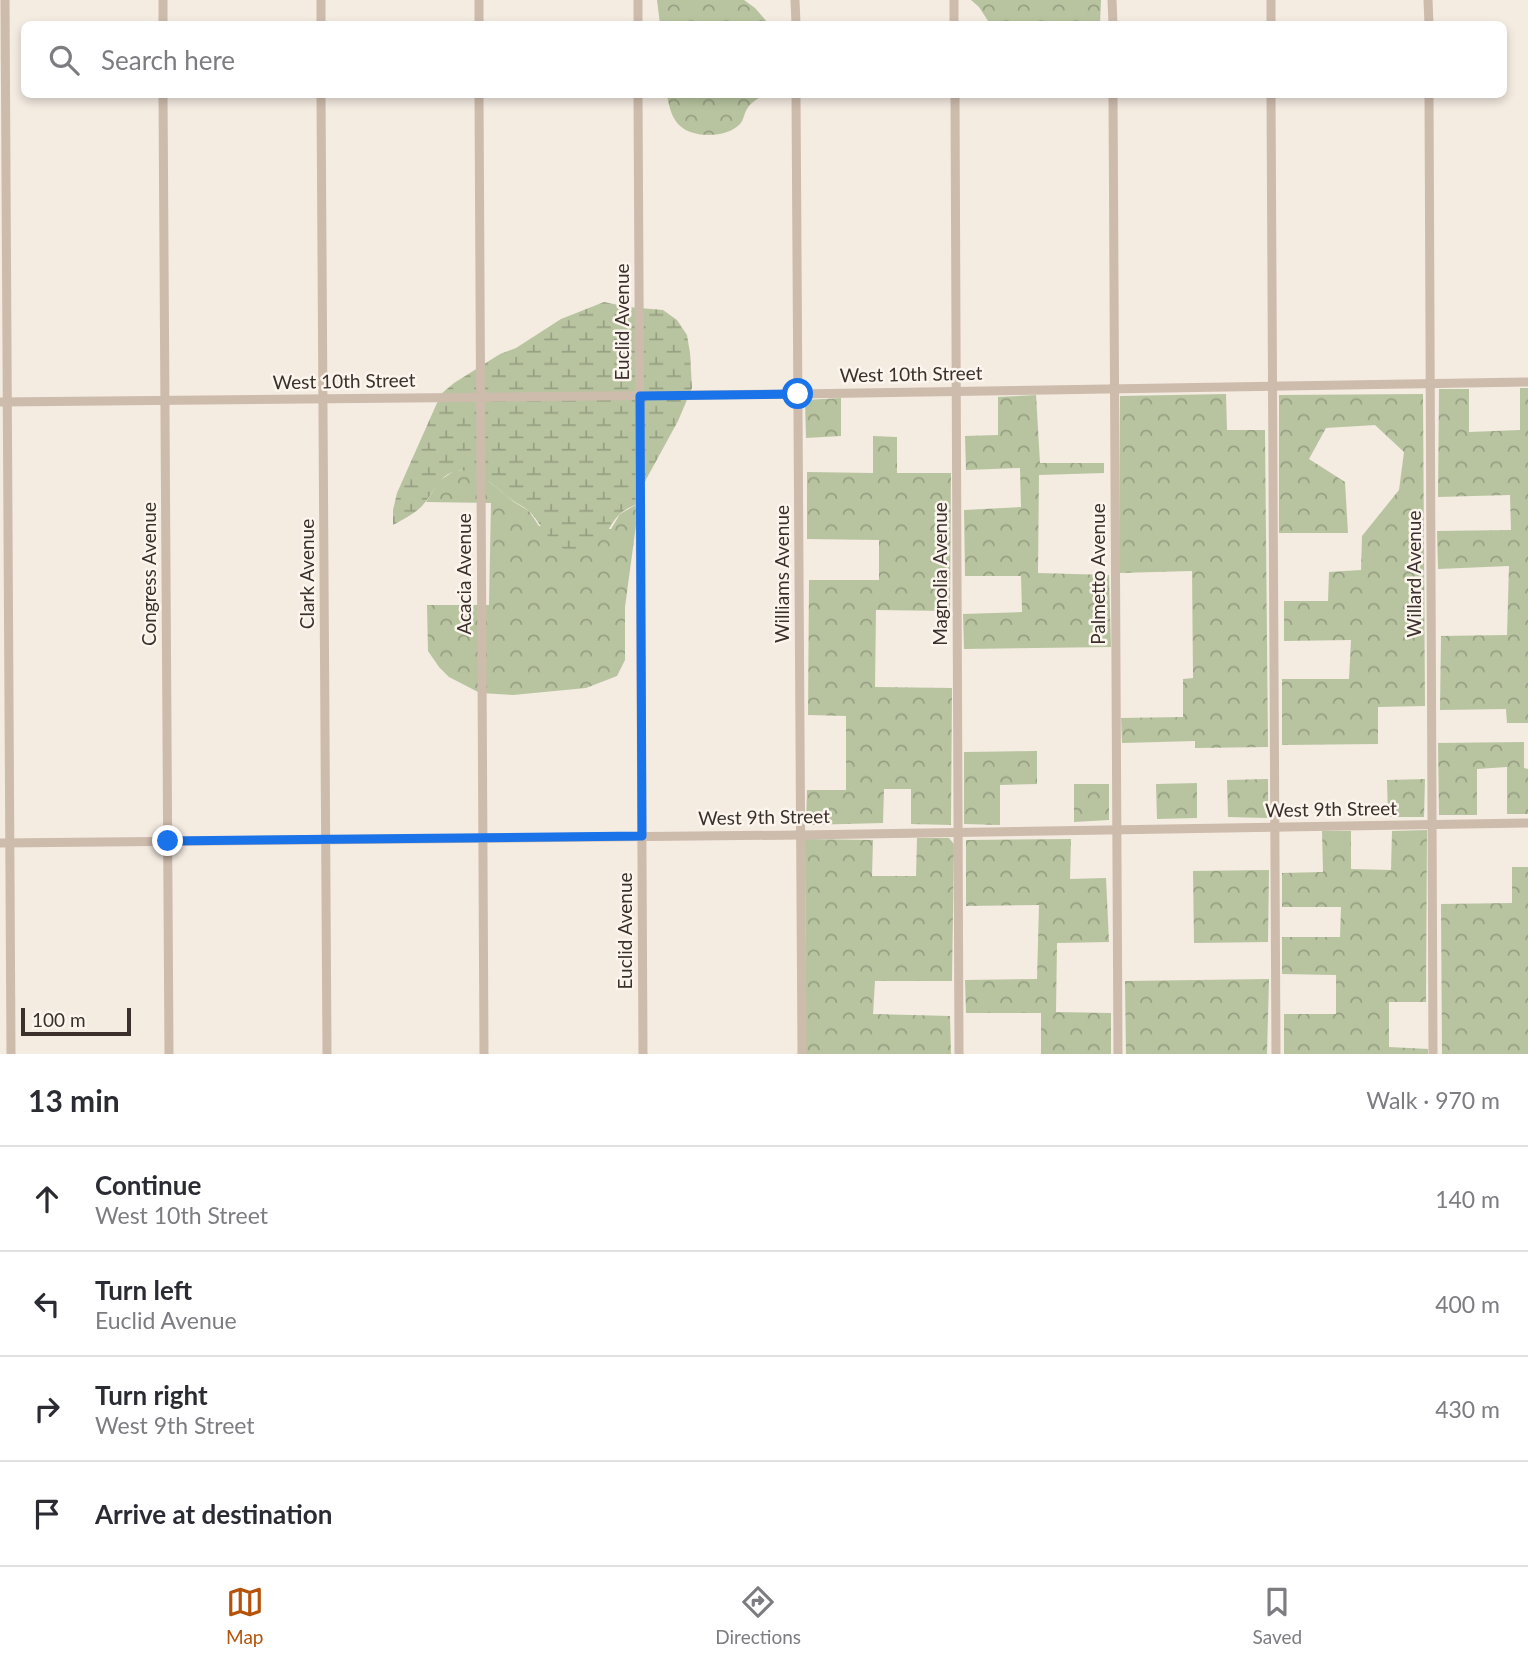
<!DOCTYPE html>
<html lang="en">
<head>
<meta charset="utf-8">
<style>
  body { margin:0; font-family:Lato,sans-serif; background:#f7f7f7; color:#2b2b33 }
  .scale { position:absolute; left:21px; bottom:18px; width:110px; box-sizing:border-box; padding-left:7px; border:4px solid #3b302b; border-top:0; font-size:19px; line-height:24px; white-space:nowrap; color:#3b302b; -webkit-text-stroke:5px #fbf5ee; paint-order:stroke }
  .stop { position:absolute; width:21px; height:21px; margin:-16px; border:5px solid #1a73e8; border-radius:50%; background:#fff }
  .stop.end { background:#1a73e8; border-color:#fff; box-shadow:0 2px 7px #0008 }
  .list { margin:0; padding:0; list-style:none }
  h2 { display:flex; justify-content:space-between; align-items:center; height:91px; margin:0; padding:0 28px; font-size:30px }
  h2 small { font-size:23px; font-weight:400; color:#7c7c81 }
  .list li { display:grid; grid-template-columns:46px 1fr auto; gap:21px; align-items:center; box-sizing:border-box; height:105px; padding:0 28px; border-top:2px solid #e1e1e2 }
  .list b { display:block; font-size:26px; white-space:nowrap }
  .list p { margin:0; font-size:23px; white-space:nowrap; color:#7c7c81 }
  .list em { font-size:23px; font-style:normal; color:#7c7c81 }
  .icon { flex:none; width:38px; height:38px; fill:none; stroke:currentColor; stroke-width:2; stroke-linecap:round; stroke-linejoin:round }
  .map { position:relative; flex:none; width:1528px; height:1054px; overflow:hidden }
  .search { position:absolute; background:#fff; box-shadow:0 4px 10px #0003; left:21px; right:21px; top:21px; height:77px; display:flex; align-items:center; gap:18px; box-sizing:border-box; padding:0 24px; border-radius:10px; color:#7c7c81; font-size:26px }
  .sheet { height:511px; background:#fff }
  nav { display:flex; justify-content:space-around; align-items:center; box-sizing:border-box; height:98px; border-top:2px solid #e1e1e2; background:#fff; font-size:19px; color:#7c7c81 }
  nav a { display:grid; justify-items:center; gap:4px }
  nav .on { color:#b45309 }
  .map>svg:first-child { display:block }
  .forest { fill:url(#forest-crowns) }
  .wetland { fill:url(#wetland-marsh) }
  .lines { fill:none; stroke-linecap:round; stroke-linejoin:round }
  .minor { stroke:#cdbbac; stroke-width:9 }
  .route { stroke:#1a73e8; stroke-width:9 }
  .labels { text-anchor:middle; stroke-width:5; stroke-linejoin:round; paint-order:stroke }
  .street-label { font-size:19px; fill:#3b302b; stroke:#fbf5ee }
</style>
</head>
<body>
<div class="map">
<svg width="1528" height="1054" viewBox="0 0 1528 1054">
  <defs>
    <pattern id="forest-crowns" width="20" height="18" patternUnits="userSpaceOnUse" patternTransform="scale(1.75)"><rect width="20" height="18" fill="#b8c4a0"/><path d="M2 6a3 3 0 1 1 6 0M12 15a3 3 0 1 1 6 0" fill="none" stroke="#97a083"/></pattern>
    <pattern id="wetland-marsh" width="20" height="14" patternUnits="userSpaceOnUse" patternTransform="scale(1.75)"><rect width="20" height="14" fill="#b8c4a0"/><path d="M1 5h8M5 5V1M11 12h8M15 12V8" fill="none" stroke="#97a083"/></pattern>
  </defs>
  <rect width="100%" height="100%" fill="#f4ebe1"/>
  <!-- forest -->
  <g class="forest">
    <polygon points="657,0 744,0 755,8 769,24 660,24"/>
    <polygon points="971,0 1101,0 1100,24 990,24 979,7"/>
    <path d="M 667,95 L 667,94 L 763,95 C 758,99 750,103 747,109 C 744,113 744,120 740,124 C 727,138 693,139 679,125 C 671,117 669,105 667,95 Z"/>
    <polygon points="1520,388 1528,388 1528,723 1507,723 1506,709 1440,710 1441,636 1507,635 1509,566 1438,569 1437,531 1511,530 1510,495 1438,497 1439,389 1469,389 1469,432 1520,430"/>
    <polygon points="1226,394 1227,430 1265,430 1268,747 1195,748 1195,741 1122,743 1121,718 1183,717 1183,679 1193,678 1192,571 1119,573 1120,396"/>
    <polygon points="1423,394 1425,706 1378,707 1378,744 1282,745 1282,679 1349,679 1351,640 1284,641 1284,601 1328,601 1329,572 1361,570 1362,536 1399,490 1404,452 1375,425 1326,428 1309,459 1345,482 1348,533 1279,533 1279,395"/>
    <polygon points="1036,395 1040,463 1104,463 1104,473 1039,475 1038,573 1109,575 1111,647 964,649 963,614 1022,612 1021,576 965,576 964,510 1021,507 1020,468 966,470 965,436 998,435 998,397"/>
    <polygon points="841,398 841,436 806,438 805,400"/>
    <polygon points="873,436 897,437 897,473 951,473 950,611 876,610 875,687 952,688 951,825 911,824 911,789 884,789 883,823 806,825 807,790 846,790 846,716 808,715 809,580 879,580 879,540 807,539 807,472 873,473"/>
    <polygon points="454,471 471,471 486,479 514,502 529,511 539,526 611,529 620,514 639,503 625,607 625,660 617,676 586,688 513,695 480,693 449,677 439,667 428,651 427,605 489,605 491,503 426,502 439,481"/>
    <polygon points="1524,742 1524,768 1528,769 1528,814 1507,814 1507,767 1477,769 1477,815 1439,815 1438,743"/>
    <polygon points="1037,751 1037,784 1000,785 1000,825 964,824 964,752"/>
    <polygon points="1268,779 1268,818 1228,817 1227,780"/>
    <polygon points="1425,779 1424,817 1388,817 1387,780"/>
    <polygon points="1197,783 1197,818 1157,819 1156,784"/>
    <polygon points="1074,784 1109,784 1109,820 1074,822"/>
    <polygon points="1427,830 1426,1002 1389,1002 1389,1047 1428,1049 1428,1054 1284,1054 1284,1014 1336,1014 1336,975 1282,974 1282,937 1340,937 1341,907 1282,907 1282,873 1323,872 1322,831 1351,831 1351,869 1391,870 1392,831"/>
    <polygon points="917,838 949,838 954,844 952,981 875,981 873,1014 950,1016 951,1054 806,1054 805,839 873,840 872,876 916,876"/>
    <polygon points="1071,839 1070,879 1106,878 1109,942 1057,943 1056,1012 1111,1013 1111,1054 1041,1054 1041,1013 966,1013 965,980 1037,979 1039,905 966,906 966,840"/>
    <polygon points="1512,867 1528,867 1528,1054 1442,1054 1441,904 1512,903"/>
    <polygon points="1269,870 1268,942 1194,943 1193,871"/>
    <polygon points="1269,979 1267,1054 1126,1054 1125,981"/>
  </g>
  <!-- wetland -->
  <path class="wetland" d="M 604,302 L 628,307 L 663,310 L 677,320 L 687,335 L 690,353 L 692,388 L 678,421 L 643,485 L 639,503 C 633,506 625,509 620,514 C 606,527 607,545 583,550 C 553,556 545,528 530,512 C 525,507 517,504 512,500 C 495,488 480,468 457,471 C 438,474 433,496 420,508 C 412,515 402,520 393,525 L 393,510 L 397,493 L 441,394 L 454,383 L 500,354 L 516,348 L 561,319 Z"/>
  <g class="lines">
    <!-- minor -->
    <g class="minor">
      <polyline points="5,0 11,1054"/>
      <polyline points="163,0 163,24"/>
      <polyline points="321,0 321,24"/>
      <polyline points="479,0 479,24"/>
      <polyline points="638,0 638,24"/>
      <polyline points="795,0 796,24"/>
      <polyline points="954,0 954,24"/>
      <polyline points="1112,0 1113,24"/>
      <polyline points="1271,0 1271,24"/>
      <polyline points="1428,0 1429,24"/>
      <polyline points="163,94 169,1054"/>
      <polyline points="321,94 327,1054"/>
      <polyline points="479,94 484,1054"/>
      <polyline points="638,94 643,1054"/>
      <polyline points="796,94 802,1054"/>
      <polyline points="955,94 959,1054"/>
      <polyline points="1113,94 1118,1054"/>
      <polyline points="1271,94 1276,1054"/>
      <polyline points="1429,94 1433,1054"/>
      <polyline points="0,402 798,394 1528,382"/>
      <polyline points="0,843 801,835 1528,823"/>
    </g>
  </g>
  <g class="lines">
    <!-- route -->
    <polyline class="route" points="168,841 642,836 640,396 798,394"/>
  </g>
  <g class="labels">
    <!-- street labels -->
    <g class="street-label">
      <text transform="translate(622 322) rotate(-90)" y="7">Euclid Avenue</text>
      <text transform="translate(911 374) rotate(-1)" y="7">West 10th Street</text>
      <text transform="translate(344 381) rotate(-1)" y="7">West 10th Street</text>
      <text transform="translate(149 574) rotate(-90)" y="7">Congress Avenue</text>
      <text transform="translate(307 574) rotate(-90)" y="7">Clark Avenue</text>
      <text transform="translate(464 574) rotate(-90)" y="7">Acacia Avenue</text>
      <text transform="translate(782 574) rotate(-90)" y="7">Williams Avenue</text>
      <text transform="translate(940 574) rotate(-90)" y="7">Magnolia Avenue</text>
      <text transform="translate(1098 574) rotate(-90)" y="7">Palmetto Avenue</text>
      <text transform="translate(1414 574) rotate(-90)" y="7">Willard Avenue</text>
      <text transform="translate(1331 809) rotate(-1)" y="7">West 9th Street</text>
      <text transform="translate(764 817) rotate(-1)" y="7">West 9th Street</text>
      <text transform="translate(625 931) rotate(-90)" y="7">Euclid Avenue</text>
    </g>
  </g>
</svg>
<div class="scale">100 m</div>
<div class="stop" style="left:798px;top:394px"></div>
<div class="stop end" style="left:168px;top:841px"></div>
<div class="search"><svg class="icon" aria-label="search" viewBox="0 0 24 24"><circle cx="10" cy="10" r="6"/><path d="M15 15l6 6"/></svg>Search here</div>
</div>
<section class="sheet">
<h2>13 min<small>Walk · 970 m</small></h2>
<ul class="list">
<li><svg class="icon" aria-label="ahead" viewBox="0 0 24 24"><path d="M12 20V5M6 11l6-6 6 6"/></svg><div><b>Continue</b><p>West 10th Street</p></div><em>140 m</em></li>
<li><svg class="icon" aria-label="left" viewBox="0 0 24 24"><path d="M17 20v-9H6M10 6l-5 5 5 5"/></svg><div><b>Turn left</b><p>Euclid Avenue</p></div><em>400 m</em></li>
<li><svg class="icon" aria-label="right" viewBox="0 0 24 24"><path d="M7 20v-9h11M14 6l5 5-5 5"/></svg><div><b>Turn right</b><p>West 9th Street</p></div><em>430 m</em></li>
<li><svg class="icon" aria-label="arrive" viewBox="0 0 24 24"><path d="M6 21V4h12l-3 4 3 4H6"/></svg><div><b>Arrive at destination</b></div></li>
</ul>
</section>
<nav>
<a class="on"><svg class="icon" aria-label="map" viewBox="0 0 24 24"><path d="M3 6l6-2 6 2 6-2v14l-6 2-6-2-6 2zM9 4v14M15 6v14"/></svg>Map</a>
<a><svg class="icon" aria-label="directions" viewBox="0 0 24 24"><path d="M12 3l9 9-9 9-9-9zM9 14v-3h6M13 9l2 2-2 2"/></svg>Directions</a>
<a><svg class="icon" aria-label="saved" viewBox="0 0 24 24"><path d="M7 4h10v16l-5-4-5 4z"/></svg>Saved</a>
</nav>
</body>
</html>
